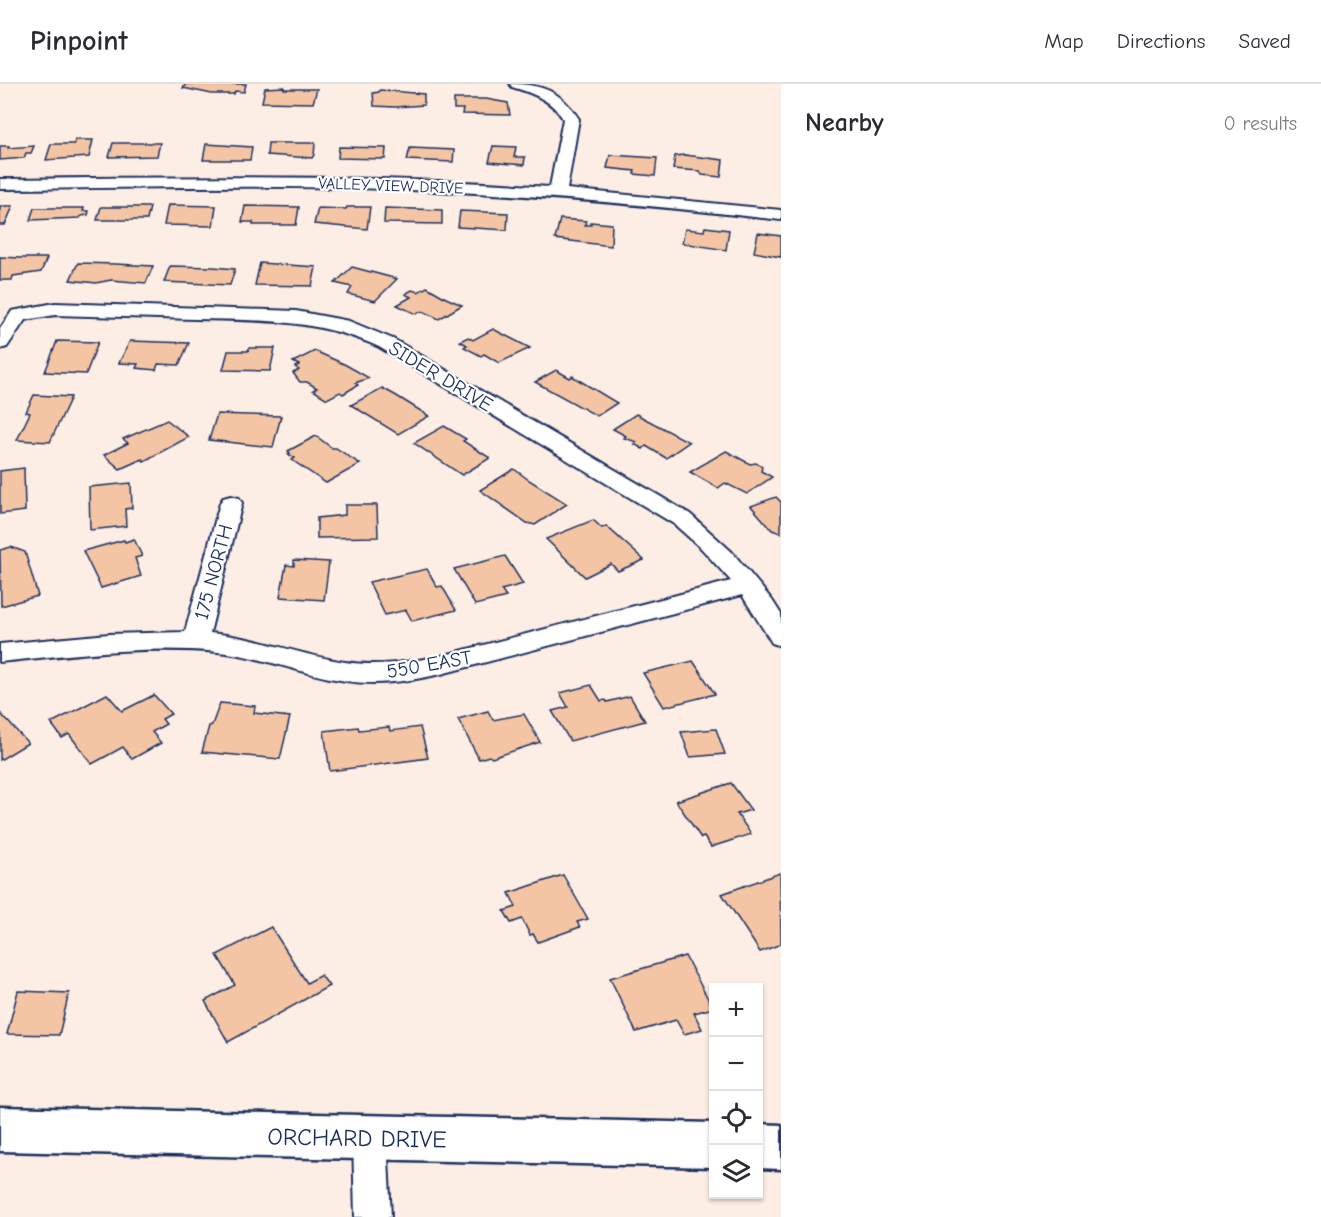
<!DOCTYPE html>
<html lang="en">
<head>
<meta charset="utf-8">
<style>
  body { margin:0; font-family:"Comic Neue",sans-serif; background:#f2f2f3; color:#2b2b33 }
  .controls { position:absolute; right:18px; bottom:18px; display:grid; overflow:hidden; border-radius:0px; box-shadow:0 2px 4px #0004 }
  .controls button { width:54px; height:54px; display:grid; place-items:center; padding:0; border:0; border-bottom:2px solid #e1e1e2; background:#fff; color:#2b2b33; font:30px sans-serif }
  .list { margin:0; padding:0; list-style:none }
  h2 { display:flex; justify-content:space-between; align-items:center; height:78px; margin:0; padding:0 24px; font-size:26px }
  h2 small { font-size:20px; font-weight:400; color:#7c7c81 }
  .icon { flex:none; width:33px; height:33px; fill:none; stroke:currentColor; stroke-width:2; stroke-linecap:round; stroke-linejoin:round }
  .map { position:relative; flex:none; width:781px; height:1133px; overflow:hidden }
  header { display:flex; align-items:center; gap:36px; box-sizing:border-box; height:84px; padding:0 30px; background:#fff; border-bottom:2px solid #e1e1e2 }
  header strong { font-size:28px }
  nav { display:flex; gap:33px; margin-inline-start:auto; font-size:21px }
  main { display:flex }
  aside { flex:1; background:#fff }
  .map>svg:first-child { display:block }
  .building { fill:#f4c5a4; stroke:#1b2f5e; stroke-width:1.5 }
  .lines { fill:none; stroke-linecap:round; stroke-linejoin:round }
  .minor-casing { stroke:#1b2f5e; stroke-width:4 }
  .secondary-casing { stroke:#1b2f5e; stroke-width:5 }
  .minor { fill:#fff; fill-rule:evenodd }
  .secondary { fill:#fff; fill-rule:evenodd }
  .labels { text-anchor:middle; stroke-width:4.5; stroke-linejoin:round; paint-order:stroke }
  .far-street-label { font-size:16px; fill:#1b2f5e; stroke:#fff }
  .street-label { font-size:20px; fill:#1b2f5e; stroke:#fff }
  .near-street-label { font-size:24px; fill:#1b2f5e; stroke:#fff }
</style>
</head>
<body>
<header>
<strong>Pinpoint</strong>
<nav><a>Map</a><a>Directions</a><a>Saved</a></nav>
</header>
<main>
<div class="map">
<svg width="781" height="1133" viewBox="0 0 781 1133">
  <rect width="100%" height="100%" fill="#fceee4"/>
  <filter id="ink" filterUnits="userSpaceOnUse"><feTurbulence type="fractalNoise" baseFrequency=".0167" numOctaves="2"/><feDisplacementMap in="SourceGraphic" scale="12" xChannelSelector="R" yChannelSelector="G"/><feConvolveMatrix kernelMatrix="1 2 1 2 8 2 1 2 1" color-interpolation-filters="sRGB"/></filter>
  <g filter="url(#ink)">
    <!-- building -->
    <g class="building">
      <polygon points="186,0 246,0 244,8 235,7 234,10 212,10 183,4"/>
      <polygon points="284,3 284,5 317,5 313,19 262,18 265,4"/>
      <polygon points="380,6 424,10 424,21 395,23 374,22 373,9 379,8"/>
      <polygon points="454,15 486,15 508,19 510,31 462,30 463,25 454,25"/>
      <polygon points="75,56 93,56 89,73 46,76 51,60 74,60"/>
      <polygon points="113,59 160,59 157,72 109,73"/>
      <polygon points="268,59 315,59 314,71 312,74 267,71"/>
      <polygon points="206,60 252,63 250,76 203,76"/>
      <polygon points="0,62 9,62 8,64 34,62 31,69 26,69 24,74 0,76"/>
      <polygon points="493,62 516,63 514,73 525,73 524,81 489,78"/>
      <polygon points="339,63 386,64 385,75 338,74"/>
      <polygon points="410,64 454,66 453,78 407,76"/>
      <polygon points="610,71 657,74 655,92 634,90 635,87 607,84"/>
      <polygon points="685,71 723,76 721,93 702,91 700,87 673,85 675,72"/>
      <polygon points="168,121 216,122 213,142 164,141"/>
      <polygon points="0,122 13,122 5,141 0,141"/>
      <polygon points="245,122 299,123 296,141 253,141 253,138 242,138"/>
      <polygon points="101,123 150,123 147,136 97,136"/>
      <polygon points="347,123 370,123 367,145 314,140 318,124 346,125"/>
      <polygon points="34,124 84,124 83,127 89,127 88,131 81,132 80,134 30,136"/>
      <polygon points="385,124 442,126 442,140 384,139"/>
      <polygon points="460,127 508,129 507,146 458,143"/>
      <polygon points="560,135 586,137 585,141 591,141 591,138 612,140 611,162 555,155"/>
      <polygon points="705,143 729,146 726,166 682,159 685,145 704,147"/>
      <polygon points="758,149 781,152 781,173 754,168"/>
      <polygon points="0,173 20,174 47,174 41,188 13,192 12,196 0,196"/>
      <polygon points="78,179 115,180 153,182 146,199 111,196 96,199 70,196"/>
      <polygon points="260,179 316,183 312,202 255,201"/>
      <polygon points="170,182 213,183 235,185 230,201 164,198"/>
      <polygon points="352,183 397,195 375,217 348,210 352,203 335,199"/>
      <polygon points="427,203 446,214 462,221 439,235 422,227 416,230 397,221 411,213 405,210 412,206 418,208"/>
      <polygon points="493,245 530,264 499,279 484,270 481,272 464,263 467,261 460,257 468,253 473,256"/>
      <polygon points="57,257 98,258 86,290 45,288"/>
      <polygon points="130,257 189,259 179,281 158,280 156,286 136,284 138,280 119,279"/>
      <polygon points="249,264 275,264 270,287 223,286 228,267 248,267"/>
      <polygon points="315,267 346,281 369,294 355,299 358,301 343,310 340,308 327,315 313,306 317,304 307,298 300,298 293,289 299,286 295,283 299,281 293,278"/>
      <polygon points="556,286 570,294 572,292 617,319 597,332 535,298"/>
      <polygon points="382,304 395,311 429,332 398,350 351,321"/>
      <polygon points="34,311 71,313 50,358 17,356 30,329 26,328"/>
      <polygon points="217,330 281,332 273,363 209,356"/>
      <polygon points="636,330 689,358 666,374 646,362 643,365 634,360 637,358 624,354 626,352 613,345"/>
      <polygon points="167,336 189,353 144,377 142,375 120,385 104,371 128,359 123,355"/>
      <polygon points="444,342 466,355 463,357 490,374 462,391 414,359"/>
      <polygon points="316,352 332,364 336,364 360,380 326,399 292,376 295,374 288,370 290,369 288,367"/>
      <polygon points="726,367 750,380 756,379 762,383 761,387 772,393 747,410 725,399 718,404 690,388"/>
      <polygon points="24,384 25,427 0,430 0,387"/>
      <polygon points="514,385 529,396 567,420 535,441 527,439 480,406"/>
      <polygon points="131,399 132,424 125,425 126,442 90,446 89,403"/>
      <polygon points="776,413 781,418 781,449 772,446 751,422"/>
      <polygon points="345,421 377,421 378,453 317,454 317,434 345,431"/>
      <polygon points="593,436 602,444 606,442 644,476 618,487 611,480 585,493 546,455"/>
      <polygon points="134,455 142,472 135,474 141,492 101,504 83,467 124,456 125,458"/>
      <polygon points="11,463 25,468 38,512 1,522 0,466"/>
      <polygon points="505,472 523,500 501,506 506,513 475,521 454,485"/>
      <polygon points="294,476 329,478 324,516 280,513 286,481 294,482"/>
      <polygon points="427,485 437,503 442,502 456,526 412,537 406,526 385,531 369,498"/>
      <polygon points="693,577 715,610 664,623 643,589"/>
      <polygon points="591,601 601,617 606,616 607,618 630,612 645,637 570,657 552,627 568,623 560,609"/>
      <polygon points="107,610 122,627 154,611 171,630 162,635 166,640 152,648 161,659 132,675 123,663 92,680 69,650 62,654 51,639"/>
      <polygon points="220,619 255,622 254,629 290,633 280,675 202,668 209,642 212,641"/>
      <polygon points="488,627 493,636 524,630 540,658 492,674 489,672 479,675 458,635"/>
      <polygon points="0,629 28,659 0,676"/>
      <polygon points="358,643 359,646 389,643 390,647 420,643 428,674 330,687 324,647"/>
      <polygon points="716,645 725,670 690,673 681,648"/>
      <polygon points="731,699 751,726 737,730 751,750 711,763 704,753 701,754 676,717"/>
      <polygon points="780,789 781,860 760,868 722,810"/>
      <polygon points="563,791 588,835 577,838 580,843 538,858 533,850 530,851 522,835 511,839 504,827 516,823 509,809"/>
      <polygon points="271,843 307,899 321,891 329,902 228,958 205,917 235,901 217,871"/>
      <polygon points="685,872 713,924 694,929 702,945 684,950 676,936 636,948 610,894"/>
      <polygon points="18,907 69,909 59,951 7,950"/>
    </g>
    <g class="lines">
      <!-- minor casing -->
      <g class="minor-casing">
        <g id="minor">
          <path d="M 510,0 C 542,0 561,7 579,35 L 567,105 L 781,126 L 781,136 C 657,122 534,110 409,106 C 273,100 136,104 0,105 L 0,95 C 184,93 367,90 550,103 L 563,35 C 552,16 532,9 512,3 Z"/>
          <path d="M 55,219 L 296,227 L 349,237 L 393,255 L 690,430 L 732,468 L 772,516 L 781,530 L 781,562 L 772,559 L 742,511 L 441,590 C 410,597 378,602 346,597 C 303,591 262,572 218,568 C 145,561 72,571 0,578 L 0,560 L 109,550 L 185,548 L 220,419 L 223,414 L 231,412 L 239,414 L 242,419 L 210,549 C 256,553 299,571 345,578 C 377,583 410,578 441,572 L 731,497 L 701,464 L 674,440 L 379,263 C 318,235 260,236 194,235 C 147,234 101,232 55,231 L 25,236 L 7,263 L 0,265 L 0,245 L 12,227 Z"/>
          <polygon points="370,1038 382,1043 387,1055 391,1133 355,1133 353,1055 358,1043"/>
        </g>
      </g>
      <!-- secondary casing -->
      <g class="secondary-casing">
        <g id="secondary">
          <polygon points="0,1023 714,1039 714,1083 0,1067"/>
          <polygon points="758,1040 781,1041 781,1085 758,1084"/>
        </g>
      </g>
      <!-- minor -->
      <use href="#minor" class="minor"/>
      <!-- secondary -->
      <use href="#secondary" class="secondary"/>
    </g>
  </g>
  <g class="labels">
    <!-- far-street labels -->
    <g class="far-street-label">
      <text transform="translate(391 101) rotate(2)" y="6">VALLEY VIEW DRIVE</text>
    </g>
    <!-- street labels -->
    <g class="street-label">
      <text transform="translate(441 292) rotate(31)" y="7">SIDER DRIVE</text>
      <text transform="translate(213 488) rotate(-75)" y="7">175 NORTH</text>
      <text transform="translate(429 580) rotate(-10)" y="7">550 EAST</text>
    </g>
    <!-- near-street labels -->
    <g class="near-street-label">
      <text transform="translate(357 1054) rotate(1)" y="8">ORCHARD DRIVE</text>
    </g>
  </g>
</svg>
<div class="controls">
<button>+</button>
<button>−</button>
<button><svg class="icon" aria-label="locate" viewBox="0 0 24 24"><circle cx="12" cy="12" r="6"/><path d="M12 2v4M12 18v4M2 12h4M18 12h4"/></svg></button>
<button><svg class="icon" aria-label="layers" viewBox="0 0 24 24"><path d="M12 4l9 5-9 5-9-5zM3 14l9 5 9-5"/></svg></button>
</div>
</div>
<aside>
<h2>Nearby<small>0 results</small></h2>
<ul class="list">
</ul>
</aside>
</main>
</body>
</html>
